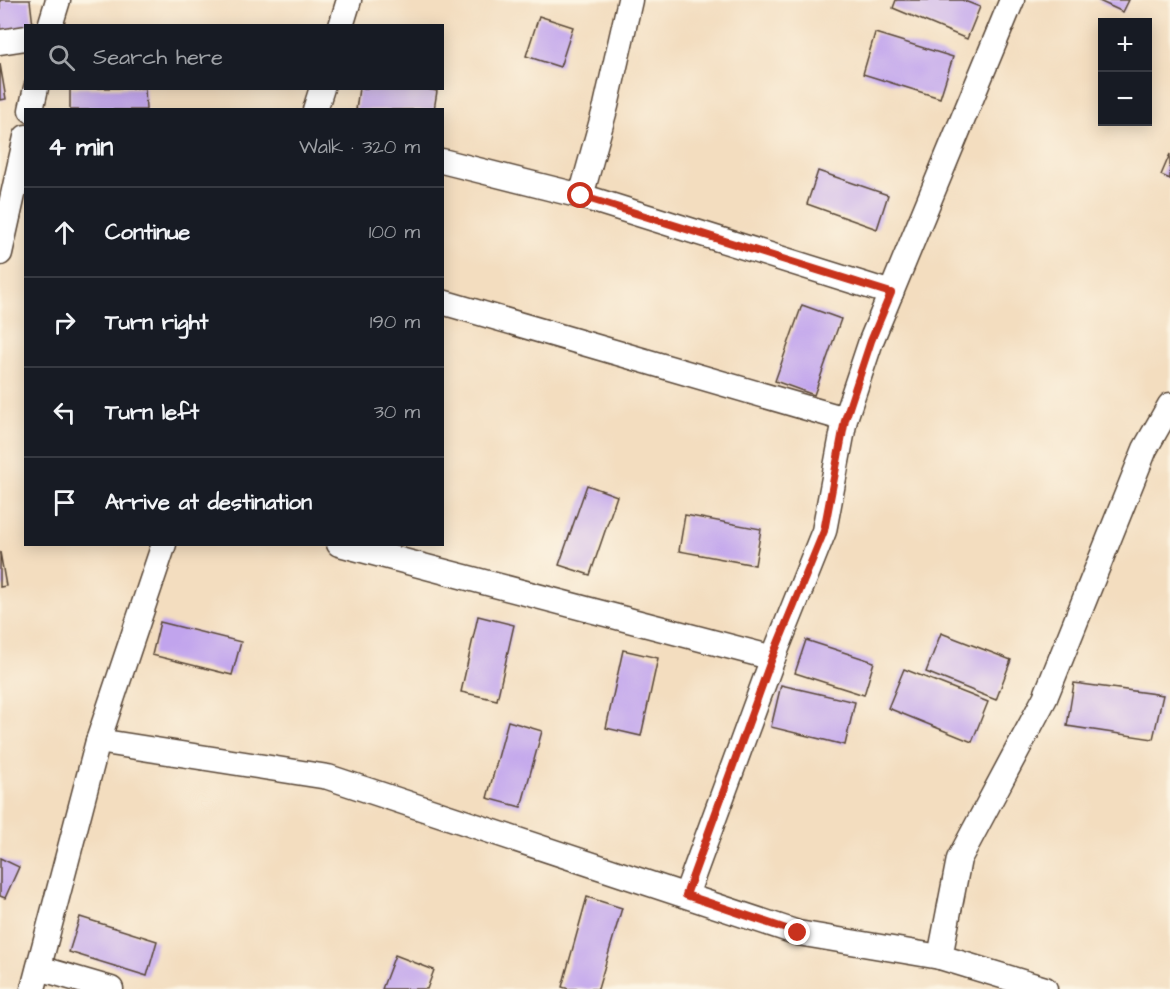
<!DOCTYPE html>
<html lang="en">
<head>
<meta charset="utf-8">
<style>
  body { margin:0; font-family:"Architects Daughter",sans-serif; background:#20242c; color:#f1f3f6 }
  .controls { position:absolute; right:18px; top:18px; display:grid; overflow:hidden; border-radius:0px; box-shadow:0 3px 15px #0003 }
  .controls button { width:54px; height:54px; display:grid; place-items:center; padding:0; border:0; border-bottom:2px solid #363941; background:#171b24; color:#f1f3f6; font:30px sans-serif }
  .stop { position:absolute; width:18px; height:18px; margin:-14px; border:4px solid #c8321e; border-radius:50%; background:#fff }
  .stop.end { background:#c8321e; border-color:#fff; box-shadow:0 2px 6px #0008 }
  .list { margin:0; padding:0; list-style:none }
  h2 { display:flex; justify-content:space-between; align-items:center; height:78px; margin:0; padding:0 24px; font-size:26px }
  h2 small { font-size:20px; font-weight:400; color:#9ea1a6 }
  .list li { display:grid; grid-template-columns:39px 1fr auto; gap:18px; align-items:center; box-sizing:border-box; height:90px; padding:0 24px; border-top:2px solid #363941 }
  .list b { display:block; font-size:22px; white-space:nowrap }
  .list em { font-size:20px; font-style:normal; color:#9ea1a6 }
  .icon { flex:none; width:33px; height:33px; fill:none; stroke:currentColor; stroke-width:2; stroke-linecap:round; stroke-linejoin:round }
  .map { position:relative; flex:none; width:1170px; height:989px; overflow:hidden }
  .search { position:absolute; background:#171b24; box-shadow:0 3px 15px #0003; left:24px; top:24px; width:420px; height:66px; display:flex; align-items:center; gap:15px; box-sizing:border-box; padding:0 21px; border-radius:0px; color:#9ea1a6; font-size:22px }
  .panel { position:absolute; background:#171b24; box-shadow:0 3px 15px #0003; left:24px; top:108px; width:420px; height:438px; border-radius:0px }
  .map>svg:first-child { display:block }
  .building { fill:#c1a4ed }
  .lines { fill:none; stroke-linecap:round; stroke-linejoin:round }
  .street-casing { stroke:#574536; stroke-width:27 }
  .street { stroke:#fff; stroke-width:24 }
  .route { stroke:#c8321e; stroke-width:8 }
</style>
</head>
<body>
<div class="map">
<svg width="1170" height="989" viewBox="0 0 1170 989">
  <rect width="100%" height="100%" fill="#fcf5e5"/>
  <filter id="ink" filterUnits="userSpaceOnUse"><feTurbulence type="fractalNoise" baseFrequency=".0167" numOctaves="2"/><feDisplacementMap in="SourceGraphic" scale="12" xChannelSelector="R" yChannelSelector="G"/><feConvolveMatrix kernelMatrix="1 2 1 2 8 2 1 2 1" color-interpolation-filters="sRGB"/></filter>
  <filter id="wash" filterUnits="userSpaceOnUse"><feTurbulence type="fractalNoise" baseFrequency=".008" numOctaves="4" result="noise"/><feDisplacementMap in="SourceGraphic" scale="24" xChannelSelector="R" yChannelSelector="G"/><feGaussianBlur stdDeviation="1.35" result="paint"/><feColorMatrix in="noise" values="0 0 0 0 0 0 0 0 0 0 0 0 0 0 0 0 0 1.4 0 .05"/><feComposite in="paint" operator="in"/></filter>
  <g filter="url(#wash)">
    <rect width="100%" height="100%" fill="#f3ddbf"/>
    <g id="blocks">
      <!-- building -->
      <g class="building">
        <polygon points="0,0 30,0 33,26 0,32"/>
        <polygon points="896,0 962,0 980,7 967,39 893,8"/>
        <polygon points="1097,0 1129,0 1123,12"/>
        <polygon points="539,16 573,27 560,67 526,56"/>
        <polygon points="875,33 953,57 940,98 863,74"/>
        <polygon points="0,64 6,99 0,100"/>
        <polygon points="70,88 145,88 146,110 70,110"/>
        <polygon points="359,88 422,88 437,91 434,110 356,110"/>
        <polygon points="1170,154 1170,179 1161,175"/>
        <polygon points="818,171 888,195 877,229 807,204"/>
        <polygon points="802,305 841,319 814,395 775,381"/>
        <polygon points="587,485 617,496 590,575 559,565"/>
        <polygon points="685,515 761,529 755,565 679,551"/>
        <polygon points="0,552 6,586 0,587"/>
        <polygon points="478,616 514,625 497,700 461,692"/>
        <polygon points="160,622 241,642 232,675 152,655"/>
        <polygon points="941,633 1011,660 996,700 926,672"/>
        <polygon points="806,640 874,662 864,695 795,673"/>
        <polygon points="623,650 658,658 641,736 606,728"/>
        <polygon points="904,669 988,702 972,742 888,708"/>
        <polygon points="1074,683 1163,695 1153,739 1067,726"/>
        <polygon points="781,685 855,702 845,745 771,727"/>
        <polygon points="508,721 542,731 521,807 487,798"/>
        <polygon points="0,858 19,867 5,898 0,896"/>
        <polygon points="587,897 622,908 598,989 569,989 562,987"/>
        <polygon points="80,917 157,941 147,976 69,952"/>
        <polygon points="395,955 434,970 427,989 382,989"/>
      </g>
    </g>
  </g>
  <g filter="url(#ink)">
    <use href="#blocks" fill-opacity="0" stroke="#574536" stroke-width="1.5"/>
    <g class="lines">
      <!-- street casing -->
      <g class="street-casing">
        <g id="street">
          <polyline points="50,26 58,0"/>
          <polyline points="341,26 349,0"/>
          <polyline points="0,42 26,38"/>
          <polyline points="31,110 36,88"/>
          <polyline points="315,110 322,88"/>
          <polyline points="442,161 581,196 606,106 630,0"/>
          <polyline points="581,196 891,293"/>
          <polyline points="0,253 26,137"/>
          <polyline points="442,302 845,419"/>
          <polyline points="339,544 773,658 824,531 845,419 871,341 1012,0"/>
          <polyline points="98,741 328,777 798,933 940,957 1045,989"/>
          <polyline points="686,895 773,658"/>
          <polyline points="940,957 959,859 1045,698 1145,449 1170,405"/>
          <polyline points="39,968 111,989"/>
          <polyline points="33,989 98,741 164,544"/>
        </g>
      </g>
      <!-- street -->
      <use href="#street" class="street"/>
    </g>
  </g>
  <g class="lines" filter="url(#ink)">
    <!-- route -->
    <polyline class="route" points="581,196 891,293 871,341 845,420 824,531 772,658 686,895 798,933"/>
  </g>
</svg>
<div class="controls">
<button>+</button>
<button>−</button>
</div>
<div class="stop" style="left:581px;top:196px"></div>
<div class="stop end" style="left:798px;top:933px"></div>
<div class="search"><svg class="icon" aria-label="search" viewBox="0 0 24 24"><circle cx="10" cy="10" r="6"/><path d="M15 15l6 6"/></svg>Search here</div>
<section class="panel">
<h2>4 min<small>Walk · 320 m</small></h2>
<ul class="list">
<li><svg class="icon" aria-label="ahead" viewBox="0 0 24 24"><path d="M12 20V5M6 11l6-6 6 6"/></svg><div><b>Continue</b></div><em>100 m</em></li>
<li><svg class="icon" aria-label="right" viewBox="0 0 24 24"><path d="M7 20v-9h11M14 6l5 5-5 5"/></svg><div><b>Turn right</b></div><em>190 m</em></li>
<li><svg class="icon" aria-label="left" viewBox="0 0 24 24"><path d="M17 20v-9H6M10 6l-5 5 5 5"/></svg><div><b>Turn left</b></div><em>30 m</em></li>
<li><svg class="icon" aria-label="arrive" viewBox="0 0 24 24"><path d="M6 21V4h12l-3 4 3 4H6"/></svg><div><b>Arrive at destination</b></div></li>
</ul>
</section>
</div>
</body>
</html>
